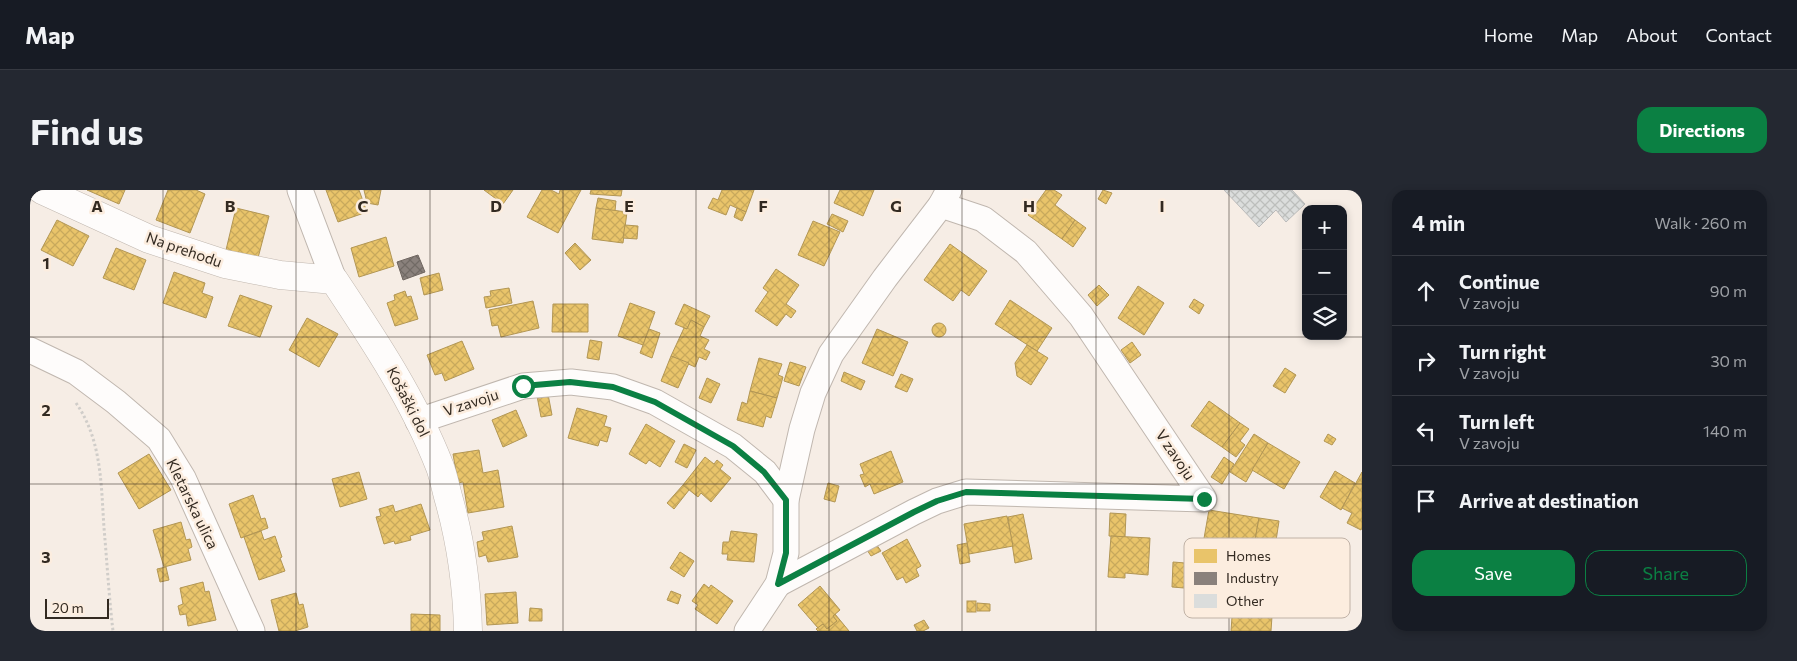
<!DOCTYPE html>
<html lang="en">
<head>
<meta charset="utf-8">
<style>
  body { margin:0; font-family:Commissioner,sans-serif; background:#242831; color:#f1f3f6 }
  .controls { position:absolute; right:15px; top:15px; display:grid; overflow:hidden; border-radius:10px; box-shadow:0 2px 8px #0003 }
  .controls button { width:45px; height:45px; display:grid; place-items:center; padding:0; border:0; border-bottom:1px solid #363941; background:#171b24; color:#f1f3f6; font:25px sans-serif }
  .scale { position:absolute; left:15px; bottom:12px; width:64px; box-sizing:border-box; padding-left:5px; border:2px solid #332a21; border-top:0; font-size:14px; line-height:18px; white-space:nowrap; color:#332a21; -webkit-text-stroke:4px #fceddf; paint-order:stroke }
  .stop { position:absolute; width:15px; height:15px; margin:-11px; border:4px solid #0b8043; border-radius:50%; background:#fff }
  .stop.end { background:#0b8043; border-color:#fff; box-shadow:0 1px 5px #0008 }
  .list { margin:0; padding:0; list-style:none }
  h2 { display:flex; justify-content:space-between; align-items:center; height:65px; margin:0; padding:0 20px; font-size:21px }
  h2 small { font-size:16px; font-weight:400; color:#9ea1a6 }
  .list li { display:grid; grid-template-columns:32px 1fr auto; gap:15px; align-items:center; box-sizing:border-box; height:70px; padding:0 20px; border-top:1px solid #363941 }
  .list b { display:block; font-size:19px; white-space:nowrap }
  .list p { margin:0; font-size:16px; white-space:nowrap; color:#9ea1a6 }
  .list em { font-size:16px; font-style:normal; color:#9ea1a6 }
  .actions { display:flex; gap:10px; padding:15px 20px }
  .actions a { flex:1; padding:11px 0; border:1px solid #0b8043; border-radius:15px; text-align:center; font-size:18px; color:#0b8043 }
  .actions .main { background:#0b8043; color:#fff }
  .icon { flex:none; width:28px; height:28px; fill:none; stroke:currentColor; stroke-width:2; stroke-linecap:round; stroke-linejoin:round }
  .map { position:relative; flex:none; width:1332px; height:441px; overflow:hidden; border-radius:15px }
  header { display:flex; align-items:center; gap:30px; box-sizing:border-box; height:70px; padding:0 25px; background:#171b24; border-bottom:1px solid #363941 }
  header strong { font-size:24px }
  nav { display:flex; gap:28px; margin-inline-start:auto; font-size:18px }
  .intro { display:flex; align-items:center; justify-content:space-between; box-sizing:border-box; height:120px; padding:0 30px }
  h1 { margin:0; font-size:35px }
  .button { padding:12px 22px; border-radius:15px; background:#0b8043; color:#fff; font-size:18px; font-weight:700 }
  main { display:flex; gap:30px; padding:0 30px }
  aside { flex:1; background:#171b24; border-radius:15px; box-shadow:0 2px 8px #0003 }
  .map>svg:first-child { display:block }
  .homes { fill:url(#homes-cross-hatch); stroke:#b29654 }
  .industry { fill:url(#industry-cross-hatch); stroke:#706761 }
  .building { fill:url(#building-cross-hatch); stroke:#bababa }
  .lines { fill:none; stroke-linecap:round; stroke-linejoin:round }
  .street-casing { stroke:#c0b7af; stroke-width:27 }
  .secondary-casing { stroke:#c0b7af; stroke-width:29 }
  .path { stroke:#d0cdc9; stroke-width:3; stroke-dasharray:2.5 2.5; stroke-linecap:butt }
  .street { stroke:#fefcfb; stroke-width:25 }
  .secondary { stroke:#fefcfb; stroke-width:28 }
  .route { stroke:#0b8043; stroke-width:6 }
  .grid { fill:none; stroke:#332a21; stroke-width:1; stroke-opacity:0.55 }
  .labels { text-anchor:middle; stroke-width:5; stroke-linejoin:round; paint-order:stroke }
  .street-label { font-size:15px; fill:#332a21; stroke:#fceddf }
  .key { fill:#fceddf; stroke:#c0b2a6; stroke-width:1 }
  .key-label { font-size:14px; fill:#332a21 }
  .grid-label { font-size:16px; text-anchor:middle; font-weight:bold; fill:#332a21; stroke:#fceddf; stroke-width:5; stroke-linejoin:round; paint-order:stroke }
</style>
</head>
<body>
<header>
<strong>Map</strong>
<nav><a>Home</a><a>Map</a><a>About</a><a>Contact</a></nav>
</header>
<div class="intro"><h1>Find us</h1><a class="button">Directions</a></div>
<main>
<div class="map">
<svg width="1332" height="441" viewBox="0 0 1332 441">
  <defs>
    <pattern id="homes-cross-hatch" width="8" height="8" patternUnits="userSpaceOnUse" patternTransform="scale(1.25)"><rect width="8" height="8" fill="#e9c46a"/><path d="M0 0l8 8M0 8l8-8" fill="none" stroke="#c8a95c"/></pattern>
    <pattern id="industry-cross-hatch" width="8" height="8" patternUnits="userSpaceOnUse" patternTransform="scale(1.25)"><rect width="8" height="8" fill="#8a817c"/><path d="M0 0l8 8M0 8l8-8" fill="none" stroke="#716a65"/></pattern>
    <pattern id="building-cross-hatch" width="8" height="8" patternUnits="userSpaceOnUse" patternTransform="scale(1.25)"><rect width="8" height="8" fill="#dbdddc"/><path d="M0 0l8 8M0 8l8-8" fill="none" stroke="#bcbebc"/></pattern>
  </defs>
  <rect width="100%" height="100%" fill="#f6ede5"/>
  <!-- homes -->
  <g class="homes">
    <polygon points="57,0 95,0 89,14"/>
    <polygon points="138,0 166,0 175,4 160,43 126,30"/>
    <polygon points="296,0 329,0 337,22 308,32"/>
    <polygon points="334,0 351,0 348,15 337,13"/>
    <polygon points="454,0 483,0 473,14"/>
    <polygon points="512,0 521,0 529,4 530,0 551,0 528,43 497,27"/>
    <polygon points="561,0 592,0 591,6 560,4"/>
    <polygon points="692,0 724,0 716,22 700,15 696,25 678,18 683,8 688,10"/>
    <polygon points="810,0 844,0 833,26 804,13"/>
    <polygon points="1016,0 1024,0 1032,5 1025,15 1045,30 1032,49 998,25"/>
    <polygon points="1073,0 1082,3 1076,14 1068,9"/>
    <polygon points="568,8 586,11 585,21 566,18"/>
    <polygon points="206,18 239,26 228,68 196,60"/>
    <polygon points="566,18 597,22 593,53 562,49"/>
    <polygon points="707,18 716,22 712,31 704,27"/>
    <polygon points="802,24 818,31 813,42 797,34"/>
    <polygon points="27,30 59,46 43,76 11,60"/>
    <polygon points="1045,30 1056,38 1043,57 1032,49"/>
    <polygon points="783,31 810,42 794,76 768,65"/>
    <polygon points="595,35 608,36 607,49 593,48"/>
    <polygon points="356,47 364,76 329,87 321,58"/>
    <polygon points="545,53 561,70 550,80 535,63"/>
    <polygon points="920,54 957,81 939,106 931,100 923,111 894,90"/>
    <polygon points="86,58 116,70 104,100 73,88"/>
    <polygon points="746,79 769,95 756,114 766,121 761,128 756,124 747,136 725,121 738,102 733,98"/>
    <polygon points="144,82 175,93 172,103 183,107 176,128 133,113"/>
    <polygon points="409,83 413,100 394,105 390,88"/>
    <polygon points="1069,95 1079,105 1067,116 1058,105"/>
    <polygon points="1108,96 1134,113 1114,145 1088,128"/>
    <polygon points="479,98 482,113 456,118 454,107 461,106 460,101"/>
    <polygon points="375,101 377,107 381,106 388,129 365,136 357,113 365,110 364,105"/>
    <polygon points="210,105 242,116 230,147 198,136"/>
    <polygon points="1164,109 1174,115 1169,124 1159,117"/>
    <polygon points="980,110 1022,138 1007,161 965,134"/>
    <polygon points="503,111 509,138 471,147 468,135 462,136 459,120"/>
    <polygon points="600,113 625,122 613,155 588,146"/>
    <polygon points="523,114 558,114 558,142 522,142"/>
    <polygon points="654,114 680,126 674,137 661,130 657,139 645,134"/>
    <polygon points="277,128 308,144 289,177 259,160"/>
    <polygon points="661,130 674,137 670,146 679,150 674,159 680,162 676,170 669,167 665,177 641,166 654,138 657,139"/>
    <circle cx="909" cy="140" r="7"/>
    <polygon points="619,139 630,143 622,168 610,163"/>
    <polygon points="847,139 878,152 863,186 832,173"/>
    <polygon points="560,150 572,152 569,170 557,168"/>
    <polygon points="432,151 444,179 415,191 412,183 405,185 397,165"/>
    <polygon points="1102,152 1111,165 1100,173 1091,160"/>
    <polygon points="997,155 1018,168 1001,195 987,186 985,173"/>
    <polygon points="641,166 659,173 648,198 631,191"/>
    <polygon points="729,168 752,174 748,185 753,187 747,208 720,201"/>
    <polygon points="760,172 776,177 769,196 754,191"/>
    <polygon points="1255,178 1266,185 1255,203 1243,196"/>
    <polygon points="814,182 835,191 831,200 811,191"/>
    <polygon points="871,184 883,189 877,202 865,197"/>
    <polygon points="677,188 690,194 681,213 669,208"/>
    <polygon points="720,201 747,208 741,228 736,226 733,237 707,230 712,212 717,214"/>
    <polygon points="518,204 522,225 511,227 507,206"/>
    <polygon points="1179,211 1210,233 1192,257 1161,236"/>
    <polygon points="547,218 577,226 574,236 581,238 577,252 570,250 568,256 538,248"/>
    <polygon points="486,220 497,246 473,257 462,230"/>
    <polygon points="1210,233 1219,239 1210,251 1215,255 1206,267 1192,257"/>
    <polygon points="616,234 645,251 630,277 619,270 616,274 599,264"/>
    <polygon points="1224,244 1238,253 1216,292 1200,282"/>
    <polygon points="1298,244 1306,249 1302,255 1294,251"/>
    <polygon points="1238,253 1270,272 1254,299 1222,280"/>
    <polygon points="654,254 666,260 657,278 645,272"/>
    <polygon points="449,260 453,283 468,280 474,317 438,323 433,292 428,293 423,264"/>
    <polygon points="861,261 873,292 844,304 840,294 835,297 830,285 834,284 830,274"/>
    <polygon points="119,264 141,300 109,319 88,283"/>
    <polygon points="675,267 684,274 687,270 693,275 690,279 701,288 681,312 671,303 668,307 653,295"/>
    <polygon points="1194,267 1204,274 1192,294 1181,287"/>
    <polygon points="1305,281 1325,293 1311,320 1290,307"/>
    <polygon points="329,282 337,309 310,317 302,289"/>
    <polygon points="1332,282 1332,338 1331,340 1317,333 1322,323 1312,318"/>
    <polygon points="798,293 809,296 805,312 794,309"/>
    <polygon points="653,295 659,300 644,319 637,313"/>
    <polygon points="223,305 231,329 235,328 238,338 211,348 199,314"/>
    <polygon points="391,314 400,340 380,346 381,350 365,354 364,351 354,354 346,327 351,326 349,319 363,315 365,322"/>
    <polygon points="1179,320 1229,328 1223,361 1173,354"/>
    <polygon points="1080,323 1096,324 1095,347 1079,346"/>
    <polygon points="993,324 1002,369 985,373 978,327"/>
    <polygon points="977,326 983,356 939,364 934,334"/>
    <polygon points="1229,328 1249,331 1244,364 1223,361"/>
    <polygon points="151,332 156,350 160,349 162,357 158,359 161,370 134,377 123,340"/>
    <polygon points="482,336 488,367 458,372 456,365 449,367 447,352 454,350 452,342"/>
    <polygon points="231,341 234,350 245,346 252,367 250,368 255,381 229,390 214,347"/>
    <polygon points="701,341 727,344 724,372 697,370 698,364 692,364 693,352 699,352"/>
    <polygon points="1081,346 1120,348 1118,385 1095,383 1095,388 1078,387"/>
    <polygon points="877,349 891,376 886,379 889,386 876,393 873,387 867,390 852,363"/>
    <polygon points="937,353 940,372 930,374 927,355"/>
    <polygon points="846,354 851,361 841,366 837,360"/>
    <polygon points="650,362 664,371 654,387 640,378"/>
    <polygon points="1143,372 1205,377 1203,402 1142,397"/>
    <polygon points="136,377 139,390 130,392 127,379"/>
    <polygon points="1228,381 1245,382 1241,441 1201,441 1205,385 1227,386"/>
    <polygon points="173,392 175,402 179,401 186,430 158,436 156,424 150,425 148,416 153,414 150,398"/>
    <polygon points="674,394 679,398 681,395 703,411 687,434 665,419 668,415 662,411"/>
    <polygon points="790,396 810,420 803,426 807,431 797,439 793,434 788,438 768,415"/>
    <polygon points="641,401 651,405 648,414 637,410"/>
    <polygon points="486,402 488,433 457,435 455,404"/>
    <polygon points="266,403 269,415 273,414 278,437 265,441 249,441 241,410"/>
    <rect x="937" y="411" width="9" height="11"/>
    <polygon points="947,413 960,414 960,421 947,421"/>
    <polygon points="500,418 512,419 512,431 499,431"/>
    <polygon points="381,424 410,425 410,441 381,441"/>
    <polygon points="805,424 819,441 788,441 786,439 793,434 797,439 807,431 803,426"/>
    <polygon points="894,430 899,438 893,441 887,441 884,435"/>
  </g>
  <!-- industry -->
  <polygon class="industry" points="388,65 395,82 373,90 367,72"/>
  <!-- building -->
  <polygon class="building" points="1194,0 1262,0 1275,14 1256,32 1246,20 1229,37"/>
  <g class="lines">
    <!-- street casing -->
    <g class="street-casing">
      <g id="street">
        <polyline points="270,0 304,90"/>
        <polyline points="0,160 46,182 86,212 129,249 153,288 222,441"/>
        <polyline points="388,231 493,196 541,192 583,197 625,212 703,256 735,282 756,310"/>
        <polyline points="748,394 884,322 907,311 936,302 1174,309 1051,126 996,62 953,29 911,15"/>
        <polyline points="717,441 748,394 756,363 756,310 772,239 783,203 801,164 855,88 911,15 919,0"/>
      </g>
    </g>
    <!-- secondary casing -->
    <g class="secondary-casing">
      <path id="secondary" d="M 12,0 L 119,49 L 195,74 L 250,85 L 304,90 C 344,150 384,210 410,277 C 414,288 416,300 419,310 C 431,353 437,396 438,441"/>
    </g>
    <!-- path -->
    <path class="path" d="M 46,213 C 72,250 71,295 74,338 C 77,372 79,407 83,441"/>
    <!-- street -->
    <use href="#street" class="street"/>
    <!-- secondary -->
    <use href="#secondary" class="secondary"/>
  </g>
  <g class="lines">
    <!-- route -->
    <polyline class="route" points="493,196 540,192 583,197 625,212 703,256 734,282 756,310 756,363 748,394 884,322 907,311 936,302 1174,309"/>
  </g>
  <!-- grid -->
  <path class="grid" d="M 133,0 L 133,441M 266,0 L 266,441M 400,0 L 400,441M 533,0 L 533,441M 666,0 L 666,441M 799,0 L 799,441M 932,0 L 932,441M 1066,0 L 1066,441M 1199,0 L 1199,441M 0,147 L 1332,147M 0,294 L 1332,294"/>
  <g class="labels">
    <!-- street labels -->
    <g class="street-label">
      <text transform="translate(154 60) rotate(19)" y="5">Na prehodu</text>
      <text transform="translate(378 212) rotate(63)" y="5">Košaški dol</text>
      <text transform="translate(441 213) rotate(-18)" y="5">V zavoju</text>
      <text transform="translate(1145 265) rotate(56)" y="5">V zavoju</text>
      <text transform="translate(162 314) rotate(64)" y="5">Kletarska ulica</text>
    </g>
  </g>
  <!-- legend -->
  <rect x="1154" y="348" width="166" height="80" rx="8" class="key"/>
  <rect x="1164" y="359" width="23" height="14" fill="#e9c46a"/>
  <rect x="1164" y="382" width="23" height="13" fill="#8a817c"/>
  <rect x="1164" y="404" width="23" height="14" fill="#dbdddc"/>
  <g class="key-label">
    <text x="1196" y="371">Homes</text>
    <text x="1196" y="393">Industry</text>
    <text x="1196" y="416">Other</text>
  </g>
  <g class="grid-label">
    <text x="67" y="22">A</text>
    <text x="200" y="22">B</text>
    <text x="333" y="22">C</text>
    <text x="466" y="22">D</text>
    <text x="599" y="22">E</text>
    <text x="733" y="22">F</text>
    <text x="866" y="22">G</text>
    <text x="999" y="22">H</text>
    <text x="1132" y="22">I</text>
    <text x="16" y="79">1</text>
    <text x="16" y="226">2</text>
    <text x="16" y="373">3</text>
  </g>
</svg>
<div class="controls">
<button>+</button>
<button>−</button>
<button><svg class="icon" aria-label="layers" viewBox="0 0 24 24"><path d="M12 4l9 5-9 5-9-5zM3 14l9 5 9-5"/></svg></button>
</div>
<div class="scale">20 m</div>
<div class="stop" style="left:493px;top:196px"></div>
<div class="stop end" style="left:1174px;top:309px"></div>
</div>
<aside>
<h2>4 min<small>Walk · 260 m</small></h2>
<ul class="list">
<li><svg class="icon" aria-label="ahead" viewBox="0 0 24 24"><path d="M12 20V5M6 11l6-6 6 6"/></svg><div><b>Continue</b><p>V zavoju</p></div><em>90 m</em></li>
<li><svg class="icon" aria-label="right" viewBox="0 0 24 24"><path d="M7 20v-9h11M14 6l5 5-5 5"/></svg><div><b>Turn right</b><p>V zavoju</p></div><em>30 m</em></li>
<li><svg class="icon" aria-label="left" viewBox="0 0 24 24"><path d="M17 20v-9H6M10 6l-5 5 5 5"/></svg><div><b>Turn left</b><p>V zavoju</p></div><em>140 m</em></li>
<li><svg class="icon" aria-label="arrive" viewBox="0 0 24 24"><path d="M6 21V4h12l-3 4 3 4H6"/></svg><div><b>Arrive at destination</b></div></li>
</ul>
<div class="actions"><a class="main">Save</a><a>Share</a></div>
</aside>
</main>
</body>
</html>
